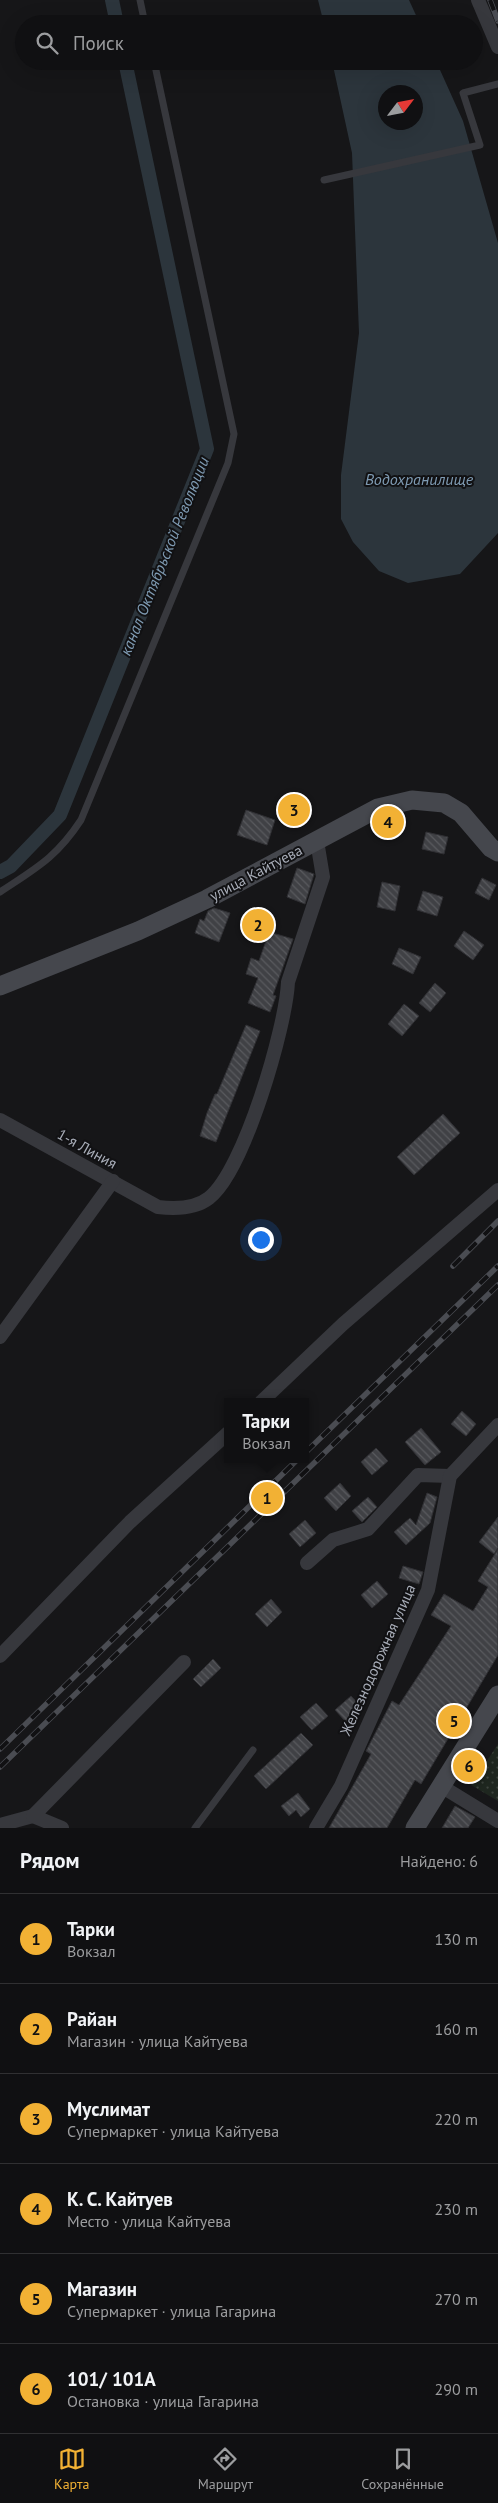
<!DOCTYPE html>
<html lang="ru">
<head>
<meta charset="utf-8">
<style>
  body { margin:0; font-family:"PT Sans",sans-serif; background:#1e1e20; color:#f1f3f6 }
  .compass { position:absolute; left:378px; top:85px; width:45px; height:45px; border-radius:50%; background:#101012; box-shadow:0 5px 20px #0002; rotate:58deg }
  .you { position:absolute; left:260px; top:1239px; width:18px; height:18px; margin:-12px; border:4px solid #fff; border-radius:50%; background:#1a73e8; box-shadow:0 0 0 8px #1a73e833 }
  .badge { display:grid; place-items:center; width:32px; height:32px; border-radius:50%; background:#f2b134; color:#111; font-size:16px; font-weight:700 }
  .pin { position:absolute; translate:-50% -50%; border:2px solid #fff; box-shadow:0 1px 5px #0006 }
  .popup { position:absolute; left:224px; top:1398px; width:85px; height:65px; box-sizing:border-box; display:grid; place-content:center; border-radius:0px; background:#101012; filter:drop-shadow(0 1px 4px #0005); font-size:16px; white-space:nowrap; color:#9c9d9f }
  .popup b { font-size:19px; color:#f1f3f6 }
  .popup::after { content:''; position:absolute; left:50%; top:100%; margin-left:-10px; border:10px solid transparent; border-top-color:#101012 }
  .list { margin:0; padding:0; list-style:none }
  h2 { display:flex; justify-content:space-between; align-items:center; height:65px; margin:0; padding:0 20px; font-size:21px }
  h2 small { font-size:16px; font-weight:400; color:#9c9d9f }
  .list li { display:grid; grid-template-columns:32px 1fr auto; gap:15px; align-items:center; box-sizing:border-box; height:90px; padding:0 20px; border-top:1px solid #303032 }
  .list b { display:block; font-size:19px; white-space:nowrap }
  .list p { margin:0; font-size:16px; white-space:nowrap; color:#9c9d9f }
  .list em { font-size:16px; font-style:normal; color:#9c9d9f }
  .icon { flex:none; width:28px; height:28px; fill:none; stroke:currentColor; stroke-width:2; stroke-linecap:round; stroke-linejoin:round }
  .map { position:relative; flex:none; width:498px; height:1828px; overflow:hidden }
  .search { position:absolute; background:#101012; box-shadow:0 5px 20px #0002; left:15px; right:15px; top:15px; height:55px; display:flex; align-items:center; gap:12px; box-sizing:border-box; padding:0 18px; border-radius:28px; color:#9c9d9f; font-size:19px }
  .sheet { height:605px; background:#101012 }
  nav { display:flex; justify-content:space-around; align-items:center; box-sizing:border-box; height:70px; border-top:1px solid #303032; background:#101012; font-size:14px; color:#9c9d9f }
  nav a { display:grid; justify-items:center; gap:2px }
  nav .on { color:#f2b134 }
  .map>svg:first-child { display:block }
  .grass { fill:url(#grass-dots) }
  .water { fill:#2c353c; fill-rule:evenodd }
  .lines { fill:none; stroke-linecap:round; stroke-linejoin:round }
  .canal { stroke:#2c353c; stroke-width:14 }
  .building { fill:url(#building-back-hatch); stroke:#303034 }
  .lane { stroke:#37383d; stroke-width:7 }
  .street { stroke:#37383d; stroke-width:14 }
  .secondary { stroke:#45474d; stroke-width:19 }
  .rail-casing { stroke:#4a4c52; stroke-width:5.5 }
  .rail { stroke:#111113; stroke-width:4; stroke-dasharray:11; stroke-linecap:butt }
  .labels { text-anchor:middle; stroke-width:4; stroke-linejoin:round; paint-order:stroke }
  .street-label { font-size:15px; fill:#a8adb8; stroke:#111113 }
  .water-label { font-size:16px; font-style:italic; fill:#7f9bb3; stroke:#111113 }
</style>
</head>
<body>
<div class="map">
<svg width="498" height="1828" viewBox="0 0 498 1828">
  <defs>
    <pattern id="grass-dots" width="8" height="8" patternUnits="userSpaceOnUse" patternTransform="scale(1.25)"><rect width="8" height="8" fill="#1e261f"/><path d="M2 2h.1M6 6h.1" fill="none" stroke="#3c433d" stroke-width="1.8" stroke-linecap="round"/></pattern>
    <pattern id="building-back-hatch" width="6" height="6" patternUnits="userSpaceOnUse" patternTransform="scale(1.25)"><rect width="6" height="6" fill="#404145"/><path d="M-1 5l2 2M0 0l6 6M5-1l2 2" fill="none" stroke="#595a5e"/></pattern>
  </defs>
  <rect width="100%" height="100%" fill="#161618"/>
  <!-- grass -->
  <polygon class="grass" points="498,1744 498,1801 471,1785"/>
  <!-- water -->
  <g class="water">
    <polygon points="318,0 409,0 420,24 324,24"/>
    <path d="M 332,61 L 436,61 L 463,121 L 498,243 L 498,533 L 460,574 L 408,583 L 379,571 L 353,542 L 341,519 L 341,475 L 359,333 L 352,153 ZM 386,92 L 416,92 L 416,122 L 386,122 Z"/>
  </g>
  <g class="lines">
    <!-- canal -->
    <g class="canal">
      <polyline points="112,0 117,24"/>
      <polyline points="0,872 11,866 60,815 207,449 125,61"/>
    </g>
  </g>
  <!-- building -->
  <g class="building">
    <polygon points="246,810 275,820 267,845 237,835"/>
    <polygon points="426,832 448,837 444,854 422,849"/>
    <polygon points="297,868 314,874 305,904 287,897"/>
    <polygon points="482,878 496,885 489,900 475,893"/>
    <polygon points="382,882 400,886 395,911 377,907"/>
    <polygon points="423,891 443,897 437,916 417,910"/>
    <polygon points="214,908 230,913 219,942 195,933 200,919 204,921 208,911"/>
    <polygon points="464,931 484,945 473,960 454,946"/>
    <polygon points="269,932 293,939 273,995 276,996 270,1012 248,1003 258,978 246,974 251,958 259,961"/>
    <polygon points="399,948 421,957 413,974 392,964"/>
    <polygon points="435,983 446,993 430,1012 419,1003"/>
    <polygon points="404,1004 419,1016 402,1036 388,1024"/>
    <polygon points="246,1025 260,1031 216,1142 200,1136 207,1113 215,1094 217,1094"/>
    <polygon points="443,1114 460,1133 414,1175 397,1157"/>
    <polygon points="462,1411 476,1424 466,1436 451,1424"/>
    <polygon points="421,1428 441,1452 425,1465 405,1442"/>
    <polygon points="376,1448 388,1461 372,1475 361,1462"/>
    <polygon points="340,1483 351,1496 336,1511 324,1498"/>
    <polygon points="427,1493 437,1497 430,1523 406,1545 394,1532 410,1518 416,1525"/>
    <polygon points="368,1497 377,1507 362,1522 352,1511"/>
    <polygon points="498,1517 498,1548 494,1554 479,1542"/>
    <polygon points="305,1520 316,1533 300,1547 289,1534"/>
    <polygon points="498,1549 498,1655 421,1784 415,1780 387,1828 329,1828 371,1754 366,1751 392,1701 399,1705 451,1626 431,1615 444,1594 473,1611 488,1587 478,1581"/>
    <polygon points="403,1566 423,1572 419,1584 399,1578"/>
    <polygon points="377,1581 388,1594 372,1608 361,1595"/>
    <polygon points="271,1599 282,1612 267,1627 255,1614"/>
    <polygon points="213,1659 221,1668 201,1687 193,1679"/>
    <polygon points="351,1696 363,1709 347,1723 335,1710"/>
    <polygon points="316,1703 328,1716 312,1730 300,1717"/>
    <polygon points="301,1733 313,1745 266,1789 254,1776"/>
    <polygon points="298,1793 310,1809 301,1817 296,1810 289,1816 281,1806"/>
    <polygon points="455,1806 475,1817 468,1828 442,1828"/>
  </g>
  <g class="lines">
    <!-- lane -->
    <g class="lane">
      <polyline points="140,0 145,24"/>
      <polyline points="324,180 480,145 463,93 498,84"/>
      <path d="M 0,892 C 36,868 56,858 81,820 L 228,463 L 234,434 L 154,61"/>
      <polyline points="195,1828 253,1750"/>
    </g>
    <!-- street -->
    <g class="street">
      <polyline points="478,0 498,47"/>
      <path d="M 0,1120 L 158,1207 C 175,1209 195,1209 209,1198 C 244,1171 286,1027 288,982 L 323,877 L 317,841"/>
      <polyline points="0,1337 113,1181"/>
      <polyline points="261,1402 343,1324 498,1190"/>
      <polyline points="307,1563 333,1540 368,1529 418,1475 450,1476"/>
      <polyline points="0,1656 130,1522 228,1433"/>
      <polyline points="441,1786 498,1821"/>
      <polyline points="0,1825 33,1816"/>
      <polyline points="62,1828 33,1816 184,1662"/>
      <polyline points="316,1828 341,1786 428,1590 450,1476 498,1425"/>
    </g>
    <!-- secondary -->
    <g class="secondary">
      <polyline points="0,986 138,931 207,899 378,808 412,800 444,803 461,813 491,848 498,852"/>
      <polyline points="415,1828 498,1695"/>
    </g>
    <!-- rail casing -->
    <g class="rail-casing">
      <g id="rail">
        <polyline points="490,0 498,21"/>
        <polyline points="453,1266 498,1221"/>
        <polyline points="306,1452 498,1266"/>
        <polyline points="0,1749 298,1459"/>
        <polyline points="0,1767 498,1285"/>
      </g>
    </g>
    <!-- rail -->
    <use href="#rail" class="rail"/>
  </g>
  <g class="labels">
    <!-- street labels -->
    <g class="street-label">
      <text transform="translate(256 873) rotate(-28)" y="5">улица Кайтуева</text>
      <text transform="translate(87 1149) rotate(29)" y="5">1-я Линия</text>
      <text transform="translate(378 1660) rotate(-66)" y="5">Железнодорожная улица</text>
    </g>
    <!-- water labels -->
    <g class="water-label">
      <text x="419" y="485">Водохранилище</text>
      <text transform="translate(164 556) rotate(-68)" y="6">канал Октябрьской Революции</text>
    </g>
  </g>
</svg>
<svg class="compass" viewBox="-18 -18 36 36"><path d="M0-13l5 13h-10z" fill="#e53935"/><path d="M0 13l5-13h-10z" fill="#9c9d9f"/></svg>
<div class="you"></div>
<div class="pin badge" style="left:267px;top:1498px">1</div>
<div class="popup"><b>Тарки</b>Вокзал</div>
<div class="pin badge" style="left:258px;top:925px">2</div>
<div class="pin badge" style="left:294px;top:810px">3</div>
<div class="pin badge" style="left:388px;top:822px">4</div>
<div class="pin badge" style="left:454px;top:1721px">5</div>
<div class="pin badge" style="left:469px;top:1766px">6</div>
<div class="search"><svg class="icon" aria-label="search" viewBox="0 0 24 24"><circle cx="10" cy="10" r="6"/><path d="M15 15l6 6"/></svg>Поиск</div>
</div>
<section class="sheet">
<h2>Рядом<small>Найдено: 6</small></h2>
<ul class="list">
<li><span class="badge">1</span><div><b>Тарки</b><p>Вокзал</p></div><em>130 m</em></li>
<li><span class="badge">2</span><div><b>Райан</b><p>Магазин · улица Кайтуева</p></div><em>160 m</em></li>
<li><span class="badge">3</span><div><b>Муслимат</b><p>Супермаркет · улица Кайтуева</p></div><em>220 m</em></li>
<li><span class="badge">4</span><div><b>К. С. Кайтуев</b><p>Место · улица Кайтуева</p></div><em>230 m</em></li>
<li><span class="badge">5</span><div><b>Магазин</b><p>Супермаркет · улица Гагарина</p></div><em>270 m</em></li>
<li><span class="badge">6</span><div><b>101/ 101А</b><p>Остановка · улица Гагарина</p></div><em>290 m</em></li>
</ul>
</section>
<nav>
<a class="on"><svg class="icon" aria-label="map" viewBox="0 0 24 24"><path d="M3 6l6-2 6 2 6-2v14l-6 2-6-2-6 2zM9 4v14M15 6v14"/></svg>Карта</a>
<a><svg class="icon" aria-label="directions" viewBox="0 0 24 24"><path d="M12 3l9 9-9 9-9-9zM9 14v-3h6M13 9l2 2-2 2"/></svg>Маршрут</a>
<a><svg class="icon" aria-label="saved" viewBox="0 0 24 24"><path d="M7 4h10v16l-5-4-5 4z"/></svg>Сохранённые</a>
</nav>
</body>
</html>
